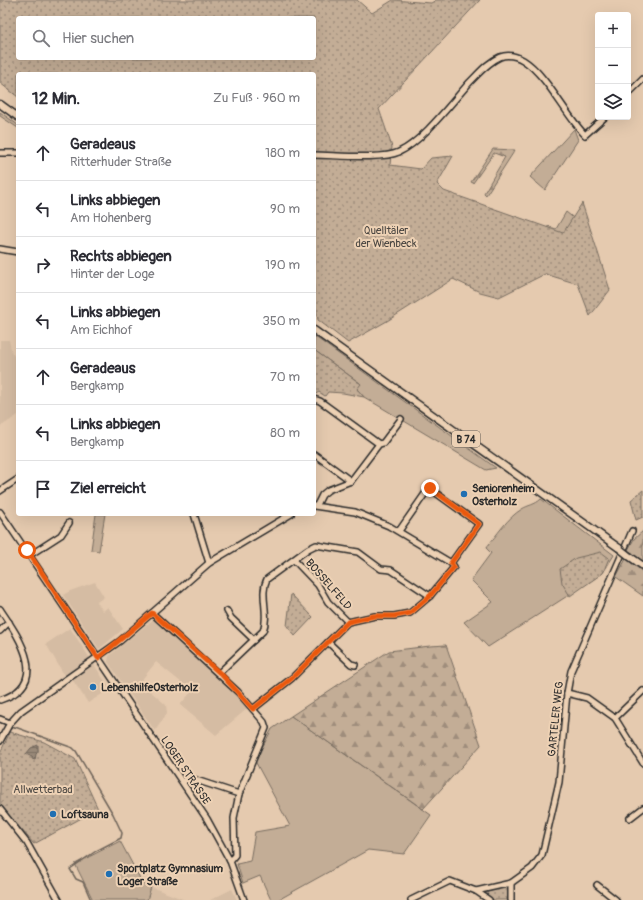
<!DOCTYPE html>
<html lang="de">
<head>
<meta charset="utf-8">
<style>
  body { margin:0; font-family:Pangolin,sans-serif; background:#f2f2f3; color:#2b2b33 }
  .controls { position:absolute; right:12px; top:12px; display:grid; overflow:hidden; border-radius:4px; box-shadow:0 4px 16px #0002 }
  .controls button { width:36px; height:36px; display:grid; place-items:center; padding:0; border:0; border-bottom:1px solid #e1e1e2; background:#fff; color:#2b2b33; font:20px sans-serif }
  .stop { position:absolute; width:12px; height:12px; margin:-9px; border:3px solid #ea580c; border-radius:50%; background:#fff }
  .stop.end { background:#ea580c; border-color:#fff; box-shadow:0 1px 4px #0008 }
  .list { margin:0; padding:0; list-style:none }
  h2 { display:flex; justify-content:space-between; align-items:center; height:52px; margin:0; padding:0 16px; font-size:17px }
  h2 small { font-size:13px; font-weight:400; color:#7c7c81 }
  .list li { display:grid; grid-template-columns:26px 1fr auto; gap:12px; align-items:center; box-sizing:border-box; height:56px; padding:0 16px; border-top:1px solid #e1e1e2 }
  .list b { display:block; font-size:15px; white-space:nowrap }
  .list p { margin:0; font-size:13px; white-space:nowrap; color:#7c7c81 }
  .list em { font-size:13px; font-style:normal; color:#7c7c81 }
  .icon { flex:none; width:22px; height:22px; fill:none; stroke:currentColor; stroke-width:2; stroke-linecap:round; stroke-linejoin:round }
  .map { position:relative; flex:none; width:643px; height:900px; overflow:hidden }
  .search { position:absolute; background:#fff; box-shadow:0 4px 16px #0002; left:16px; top:16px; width:300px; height:44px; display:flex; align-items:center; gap:10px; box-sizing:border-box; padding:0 14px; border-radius:4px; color:#7c7c81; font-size:15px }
  .panel { position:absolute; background:#fff; box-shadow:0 4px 16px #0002; left:16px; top:72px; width:300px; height:444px; border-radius:4px }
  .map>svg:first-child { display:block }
  .built { fill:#d5bca3 }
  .grass { fill:#c3ad96; stroke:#776c60 }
  .forest { fill:url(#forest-firs); stroke:#776c60 }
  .park { fill:url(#park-dots); stroke:#776c60; fill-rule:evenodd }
  .water { fill:url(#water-rules); stroke:#6d6359 }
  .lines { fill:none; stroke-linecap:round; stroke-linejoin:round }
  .stream { stroke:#6d6359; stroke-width:1.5 }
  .minor-casing { stroke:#2b2b2b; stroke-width:8 }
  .major-casing { stroke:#2b2b2b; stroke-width:9 }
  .minor { stroke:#edd1b4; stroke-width:5 }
  .major { stroke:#edd1b4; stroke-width:6 }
  .major-bridge-casing { stroke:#2b2b2b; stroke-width:9; stroke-linecap:butt }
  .major-bridge { stroke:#edd1b4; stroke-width:6 }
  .route { stroke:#ea580c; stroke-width:5 }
  .poi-dot { fill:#1f6fb2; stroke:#edd1b4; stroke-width:1.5 }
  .labels { text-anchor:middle; stroke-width:4; stroke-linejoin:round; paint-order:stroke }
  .shield { fill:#edd1b4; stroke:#655d54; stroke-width:1 }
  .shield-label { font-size:10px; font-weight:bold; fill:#2b2b2b }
  .park-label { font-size:11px; fill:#494540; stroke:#edd1b4 }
  .poi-label { font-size:11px; font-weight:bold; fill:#2b2b2b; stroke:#edd1b4; text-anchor:start }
  .street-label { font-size:11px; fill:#2b2b2b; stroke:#edd1b4 }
</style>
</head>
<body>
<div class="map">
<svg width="643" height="900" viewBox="0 0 643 900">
  <defs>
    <pattern id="forest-firs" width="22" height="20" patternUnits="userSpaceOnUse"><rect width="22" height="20" fill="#c3ad96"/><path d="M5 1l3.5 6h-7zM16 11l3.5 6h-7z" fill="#9f8d7b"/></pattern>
    <pattern id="park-dots" width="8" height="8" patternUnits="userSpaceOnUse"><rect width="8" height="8" fill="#c3ad96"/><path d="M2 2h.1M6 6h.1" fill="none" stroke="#9f8d7b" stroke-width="1.8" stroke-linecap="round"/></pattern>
    <pattern id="water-rules" width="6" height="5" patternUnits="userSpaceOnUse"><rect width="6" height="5" fill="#998978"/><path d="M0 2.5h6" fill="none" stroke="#7d7063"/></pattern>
  </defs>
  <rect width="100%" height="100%" fill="#e5caaf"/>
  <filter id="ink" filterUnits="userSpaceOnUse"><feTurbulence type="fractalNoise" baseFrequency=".025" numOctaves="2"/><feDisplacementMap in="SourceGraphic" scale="8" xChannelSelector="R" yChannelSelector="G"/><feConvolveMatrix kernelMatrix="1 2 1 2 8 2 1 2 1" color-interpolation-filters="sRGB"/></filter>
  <g filter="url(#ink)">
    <!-- built -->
    <g class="built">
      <polygon points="0,340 9,340 12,353 18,361 18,415 0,427"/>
      <polygon points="95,582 104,597 97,602 103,611 108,607 123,629 99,649 63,595 70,591"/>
      <polygon points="155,618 218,675 248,708 216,735 180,705 192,691 156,662 140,682 166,705 167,713 155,731 108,662 109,656"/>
      <polygon points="70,628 110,689 88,703 74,682 63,673 46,644"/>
      <polygon points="151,887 185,900 147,900"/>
      <polygon points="232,889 237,900 210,900"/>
    </g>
    <!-- grass -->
    <g class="grass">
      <polygon points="574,129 578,140 545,190 530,177"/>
      <polygon points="566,212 576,220 575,249 547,231 548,226 556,229"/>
      <polygon points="314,336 496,468 486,470 364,397 357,389 360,383 314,350"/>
      <path d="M 541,499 L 614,555 L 603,573 L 488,647 L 464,622 L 493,602 L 471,580 L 491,553 L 486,548 C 497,535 507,518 522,509 C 528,505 535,505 541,499 Z"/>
      <polygon points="96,514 105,514 99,551 91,550"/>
      <polygon points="291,716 431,815 404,854 368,850 278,900 271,900 260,876 243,883 237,864 250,861 255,832 290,826 255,761 272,729"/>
      <polygon points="120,841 143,884 151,887 147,900 93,900 75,864"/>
    </g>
    <!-- forest -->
    <g class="forest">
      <polygon points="0,112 18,125 18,128 0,116"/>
      <polygon points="493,149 515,150 486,195 484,193 505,157 494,153 473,183 471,182"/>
      <polygon points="643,531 643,561 628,550 634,539"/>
      <polygon points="626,559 643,572 643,596 616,577"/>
      <polygon points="446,645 481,745 423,809 291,716 389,651 430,646"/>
    </g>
    <!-- park -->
    <g class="park">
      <path d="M 0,0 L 357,0 L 372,13 L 393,0 L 431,3 L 436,0 L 480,0 L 379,109 L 392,147 L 390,165 L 421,169 L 431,158 L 453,156 L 437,184 L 444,191 L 563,233 L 582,203 L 610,290 L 590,316 L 578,284 L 545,274 L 499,297 L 480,292 L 453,279 L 387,321 L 348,343 L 318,320 L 314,299 L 314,74 L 18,74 L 18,97 L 0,83 ZM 18,18 L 314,18 L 314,58 L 18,58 Z"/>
      <polygon points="314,350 361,384 357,389 364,397 343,393 328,392 325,396 319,392 314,395"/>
      <polygon points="643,490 643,517 636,520 631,500"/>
      <polygon points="601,552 609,558 603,573 570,596 562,583 560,569 576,558"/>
      <polygon points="291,594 313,617 295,636 287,626"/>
      <polygon points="10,732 44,742 75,759 98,809 34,844 0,805 0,753"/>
      <polygon points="509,886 507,900 493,900 487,896 487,892"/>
    </g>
    <!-- water -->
    <polygon class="water" points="38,745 38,752 36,754 35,760 32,759 32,757 26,754 31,748"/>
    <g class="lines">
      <!-- stream -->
      <polyline class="stream" points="10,729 15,727 73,748 76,751 113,814 122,833 121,838 96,851 70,869 76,879 83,882 91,900"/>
      <!-- minor casing -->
      <g class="minor-casing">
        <g id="minor">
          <polyline points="628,94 643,79"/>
          <polyline points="0,153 18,153"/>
          <path d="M 314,155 C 334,155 382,160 399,152 C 422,142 452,102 470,82 C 479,73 488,62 500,57 C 508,54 516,56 523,60 C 546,74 565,114 585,135 L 605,117"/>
          <polyline points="0,249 18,252"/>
          <polyline points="314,399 320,401 379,444"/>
          <polyline points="314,454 351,481"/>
          <polyline points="0,491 18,479"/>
          <polyline points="317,505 322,495 328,490 351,481 379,444 383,443 401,419"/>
          <polyline points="0,512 207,819 230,861 244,900"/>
          <polyline points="194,514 209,563"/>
          <polyline points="399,531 429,488 479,524 451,563"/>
          <polyline points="30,555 61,535 69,523"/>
          <polyline points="294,560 318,585 328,602 348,622"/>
          <path d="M 0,609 C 19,637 52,684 0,700"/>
          <polyline points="227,611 231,618 254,640"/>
          <polyline points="152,613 238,692 264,722 266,728 239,794 234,818 235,855 230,861"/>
          <polyline points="0,631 9,622"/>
          <polyline points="328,642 351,664 355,665"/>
          <path d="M 219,673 L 263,631 C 270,614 259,595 267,579 L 308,549 L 316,545 L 358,552 L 381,569 L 391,570 L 430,596"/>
          <polyline points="567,693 587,698 615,718 643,763"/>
          <polyline points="253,709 292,678 348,622 375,616 394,616 410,613 430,596 454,567 451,563 389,526 355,512 314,506"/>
          <polyline points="615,718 643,691"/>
          <polyline points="0,719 10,723"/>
          <polyline points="0,741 10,723 21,711 120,641 209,563 291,514"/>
          <polyline points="183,782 188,778 193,779 239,794"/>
          <polyline points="0,809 27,843 59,900"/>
          <polyline points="630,818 643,808"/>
          <polyline points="597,885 616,900"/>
          <polyline points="476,891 511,883 532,868 542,855 559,782 567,693 571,671 632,531"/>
          <polyline points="411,900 450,881 476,891 489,900"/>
          <polyline points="511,900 511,883"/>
        </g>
      </g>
      <!-- major casing -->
      <g class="major-casing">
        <g id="major">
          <polyline points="0,104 18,117"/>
          <polyline points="314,330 619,548"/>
          <polyline points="629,556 643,566"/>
        </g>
      </g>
      <!-- minor -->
      <use href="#minor" class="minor"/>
      <!-- major -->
      <use href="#major" class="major"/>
      <!-- major-bridge casing -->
      <g class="major-bridge-casing">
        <polyline id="major-bridge" points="619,548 629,556"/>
      </g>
      <!-- major-bridge -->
      <use href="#major-bridge" class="major-bridge"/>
    </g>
  </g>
  <g class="lines" filter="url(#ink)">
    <!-- route -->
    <polyline class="route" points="27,550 98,658 152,613 222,675 253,709 292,678 348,622 374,616 394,616 410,613 430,596 454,567 451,563 479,524 430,488"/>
  </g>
  <!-- markers -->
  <g class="poi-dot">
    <circle cx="464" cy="494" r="4"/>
    <circle cx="93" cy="687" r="4"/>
    <circle cx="53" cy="814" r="4"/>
    <circle cx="109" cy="874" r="4"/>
  </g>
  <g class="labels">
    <!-- shield labels -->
    <rect class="shield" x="452" y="431" width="28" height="16" rx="3"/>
    <g class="shield-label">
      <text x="466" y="443">B 74</text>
    </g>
    <!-- park labels -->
    <g class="park-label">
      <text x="386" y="234">Quelltäler<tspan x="386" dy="13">der Wienbeck</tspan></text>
      <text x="43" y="793">Allwetterbad</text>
    </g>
    <!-- poi labels -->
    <g class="poi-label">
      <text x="472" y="492">Seniorenheim<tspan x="472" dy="13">Osterholz</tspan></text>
      <text x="101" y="691">LebenshilfeOsterholz</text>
      <text x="61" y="818">Loftsauna</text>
      <text x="117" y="872">Sportplatz Gymnasium<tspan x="117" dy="13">Loger Straße</tspan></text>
    </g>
    <!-- street labels -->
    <g class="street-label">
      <text transform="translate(329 584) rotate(49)" y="4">BOSSELFELD</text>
      <text transform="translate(555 719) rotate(-84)" y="4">GARTELER WEG</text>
      <text transform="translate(186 770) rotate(56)" y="4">LOGER STRASSE</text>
    </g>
  </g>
</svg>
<div class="controls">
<button>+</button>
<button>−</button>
<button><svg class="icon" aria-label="layers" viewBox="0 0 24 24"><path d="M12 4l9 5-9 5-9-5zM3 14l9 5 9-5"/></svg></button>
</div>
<div class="stop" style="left:27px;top:550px"></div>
<div class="stop end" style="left:430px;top:488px"></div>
<div class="search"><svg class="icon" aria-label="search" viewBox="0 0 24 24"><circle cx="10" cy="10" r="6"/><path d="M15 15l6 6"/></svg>Hier suchen</div>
<section class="panel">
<h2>12 Min.<small>Zu Fuß · 960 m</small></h2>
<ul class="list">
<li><svg class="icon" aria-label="ahead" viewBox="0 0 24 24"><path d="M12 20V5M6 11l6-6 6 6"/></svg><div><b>Geradeaus</b><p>Ritterhuder Straße</p></div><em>180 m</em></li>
<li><svg class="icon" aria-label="left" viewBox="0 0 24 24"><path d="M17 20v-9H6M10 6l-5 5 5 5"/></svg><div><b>Links abbiegen</b><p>Am Hohenberg</p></div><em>90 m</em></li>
<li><svg class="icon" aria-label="right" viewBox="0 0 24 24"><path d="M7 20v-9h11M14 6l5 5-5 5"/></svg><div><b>Rechts abbiegen</b><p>Hinter der Loge</p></div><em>190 m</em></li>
<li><svg class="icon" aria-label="left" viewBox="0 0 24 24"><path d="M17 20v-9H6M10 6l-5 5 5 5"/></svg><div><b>Links abbiegen</b><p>Am Eichhof</p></div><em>350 m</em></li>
<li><svg class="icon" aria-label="ahead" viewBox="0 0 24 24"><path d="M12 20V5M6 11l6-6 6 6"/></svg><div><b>Geradeaus</b><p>Bergkamp</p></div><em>70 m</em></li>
<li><svg class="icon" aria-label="left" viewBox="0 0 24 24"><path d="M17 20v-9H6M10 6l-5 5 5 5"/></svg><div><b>Links abbiegen</b><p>Bergkamp</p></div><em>80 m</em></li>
<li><svg class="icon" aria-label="arrive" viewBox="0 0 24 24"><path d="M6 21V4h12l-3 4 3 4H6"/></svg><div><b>Ziel erreicht</b></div></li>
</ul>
</section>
</div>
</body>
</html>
